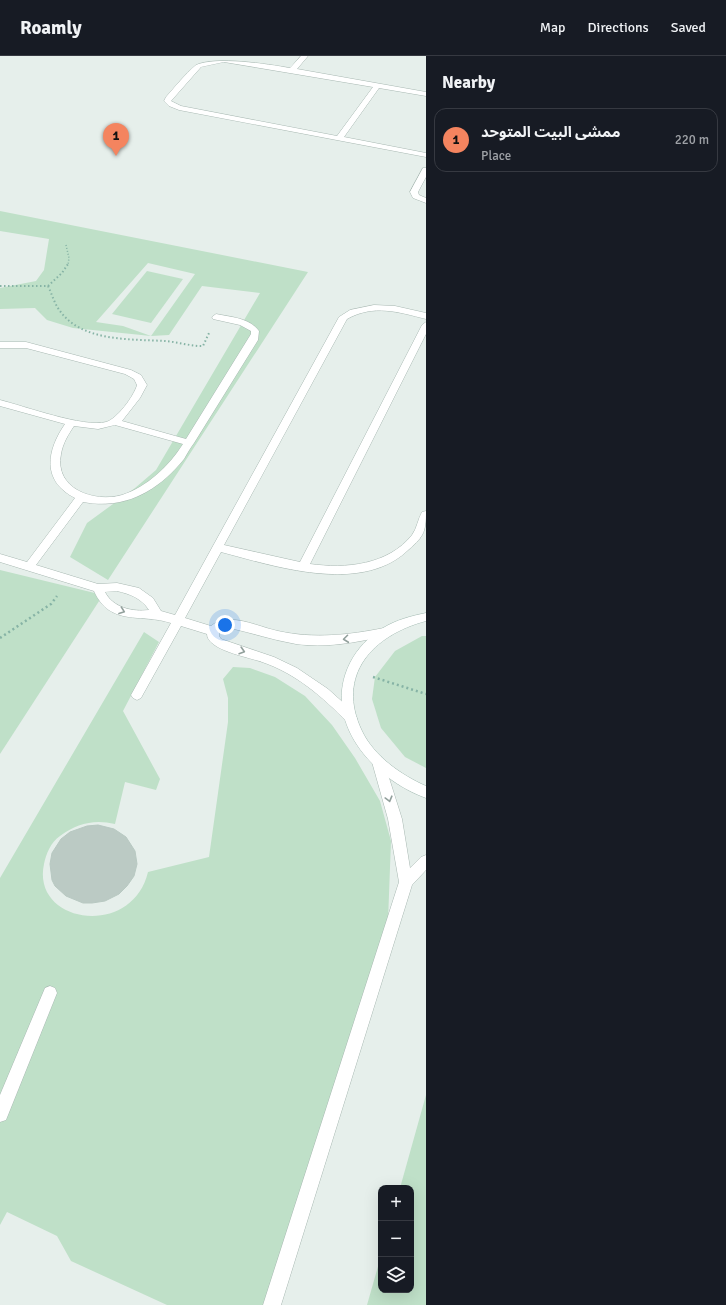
<!DOCTYPE html>
<html lang="en">
<head>
<meta charset="utf-8">
<style>
  body { margin:0; font-family:Signika,"Noto Sans Arabic",sans-serif; background:#242831; color:#f1f3f6 }
  .controls { position:absolute; right:12px; bottom:12px; display:grid; overflow:hidden; border-radius:8px; box-shadow:0 4px 16px #0002 }
  .controls button { width:36px; height:36px; display:grid; place-items:center; padding:0; border:0; border-bottom:1px solid #363941; background:#171b24; color:#f1f3f6; font:20px sans-serif }
  .you { position:absolute; left:225px; top:569px; width:14px; height:14px; margin:-10px; border:3px solid #fff; border-radius:50%; background:#1a73e8; box-shadow:0 0 0 6px #1a73e833 }
  .badge { display:grid; place-items:center; width:26px; height:26px; border-radius:50%; background:#f4845f; color:#111; font-size:13px; font-weight:700 }
  .pin { position:absolute; translate:-50% -33px; filter:drop-shadow(0 1px 2px #0008) }
  .pin::after { content:''; position:absolute; top:21px; width:14px; height:12px; background:inherit; clip-path:polygon(0 0,100% 0,50% 100%) }
  .list { margin:0; padding:0; list-style:none }
  h2 { display:flex; justify-content:space-between; align-items:center; height:52px; margin:0; padding:0 16px; font-size:17px }
  h2 small { font-size:13px; font-weight:400; color:#9ea1a6 }
  .list li { display:grid; grid-template-columns:26px 1fr auto; gap:12px; align-items:center; box-sizing:border-box; height:64px; margin:0 8px 8px; padding:0 8px; border:1px solid #363941; border-radius:12px }
  .list b { display:block; font-size:15px; white-space:nowrap }
  .list p { margin:0; font-size:13px; white-space:nowrap; color:#9ea1a6 }
  .list em { font-size:13px; font-style:normal; color:#9ea1a6 }
  .icon { flex:none; width:22px; height:22px; fill:none; stroke:currentColor; stroke-width:2; stroke-linecap:round; stroke-linejoin:round }
  .map { position:relative; flex:none; width:426px; height:1249px; overflow:hidden }
  header { display:flex; align-items:center; gap:24px; box-sizing:border-box; height:56px; padding:0 20px; background:#171b24; border-bottom:1px solid #363941 }
  header strong { font-size:19px }
  nav { display:flex; gap:22px; margin-inline-start:auto; font-size:14px }
  main { display:flex }
  aside { flex:1; background:#171b24 }
  .map>svg:first-child { display:block }
  .green { fill:#bfe0c8; fill-rule:evenodd }
  .building { fill:#bbcac4; stroke:#b8c9c2 }
  .lines { fill:none; stroke-linecap:round; stroke-linejoin:round }
  .lane-casing { stroke:#a8b8b2; stroke-width:1 }
  .secondary-casing { stroke:#a4bbb3; stroke-width:1 }
  .path-far2 { stroke:#86b3a5; stroke-width:1.5; stroke-dasharray:1 2; stroke-linecap:butt }
  .path-far1 { stroke:#86b3a5; stroke-width:2; stroke-dasharray:1.5 2.5; stroke-linecap:butt }
  .path { stroke:#86b3a5; stroke-width:2.5; stroke-dasharray:2 3; stroke-linecap:butt }
  .lane { fill:#fff; fill-rule:evenodd }
  .secondary { fill:#fff; fill-rule:evenodd }
  .oneway { stroke:#92a09c }
</style>
</head>
<body>
<header>
<strong>Roamly</strong>
<nav><a>Map</a><a>Directions</a><a>Saved</a></nav>
</header>
<main>
<div class="map">
<svg width="426" height="1249" viewBox="0 0 426 1249">
  <rect width="100%" height="100%" fill="#e6efeb"/>
  <!-- green -->
  <g class="green">
    <path d="M 0,155 L 308,216 L 108,524 L 70,501 L 87,467 L 135,432 L 156,414 L 260,237 L 202,230 L 169,279 L 151,280 L 73,272 L 47,264 L 35,252 L 0,253 L 0,232 L 36,225 L 44,214 L 49,183 L 0,175 ZM 148,207 L 195,218 L 151,280 L 123,270 L 96,266 Z"/>
    <polygon points="147,215 183,223 151,267 112,258"/>
    <polygon points="0,514 103,539 0,698"/>
    <path d="M 144,576 L 159,586 L 123,655 L 160,723 L 156,734 L 125,726 L 115,768 C 95,763 77,767 60,780 C 51,786 46,798 44,808 C 31,868 132,883 148,816 L 209,801 L 228,666 L 228,642 L 223,623 L 233,611 L 250,612 L 275,621 L 305,640 L 332,669 L 355,702 L 380,745 L 391,785 L 388,865 L 267,1249 L 167,1249 L 71,1205 L 57,1180 L 7,1156 L 0,1169 L 0,822 Z"/>
    <polygon points="422,580 426,580 426,712 405,701 381,672 372,643 375,621 395,595"/>
    <polygon points="426,1039 426,1249 367,1249 381,1200 381,1234 411,1234 411,1132 400,1132"/>
  </g>
  <!-- building -->
  <polygon class="building" points="98,769 114,773 126,781 135,795 137,808 134,820 127,830 119,838 105,845 92,847 83,847 66,840 55,830 52,824 50,808 52,797 61,783 70,776 87,770"/>
  <g class="lines">
    <!-- lane casing -->
    <g class="lane-casing">
      <g id="lane">
        <path d="M 301,0 L 308,0 L 297,13 L 426,36 L 426,40 L 379,32 L 344,81 L 426,97 L 426,101 L 179,54 L 169,50 L 164,45 L 166,41 C 175,31 185,18 196,9 C 216,0 267,8 290,12 ZM 224,6 L 373,31 L 337,80 L 181,50 L 171,45 L 201,11 Z"/>
        <polygon points="423,112 426,112 426,121 418,136 419,139 426,142 426,147 413,142 410,136"/>
        <path d="M 374,249 L 395,250 L 426,257 L 426,263 C 398,256 374,248 347,263 L 224,489 L 300,506 L 422,269 L 426,266 L 426,278 L 310,508 C 346,513 388,509 412,479 C 417,472 418,463 422,456 L 426,455 C 426,478 423,481 406,496 C 359,538 274,510 221,496 L 185,562 L 211,570 C 229,555 258,571 278,575 C 314,583 349,579 384,572 L 388,573 L 390,576 L 388,579 L 384,580 C 355,587 325,592 296,588 C 273,584 252,577 230,572 L 224,573 L 219,576 L 219,580 L 221,583 L 274,601 L 297,612 L 328,633 L 347,650 L 357,662 L 355,666 L 351,667 L 347,666 C 323,641 295,617 262,606 C 248,601 207,594 207,578 L 181,570 L 141,642 L 137,644 L 133,642 L 131,639 L 171,567 C 141,557 110,571 94,535 L 0,506 L 0,498 L 27,506 L 75,442 C 41,425 47,394 65,368 L 0,350 L 0,344 C 24,350 84,372 106,366 C 117,363 134,340 137,329 L 134,323 L 125,318 L 26,292 L 0,292 L 0,286 L 26,286 L 131,314 L 141,319 L 147,329 L 140,342 L 122,365 L 186,383 L 251,278 L 251,275 L 240,269 L 213,263 L 212,261 L 216,258 C 231,261 250,262 259,275 L 258,284 L 194,387 C 190,392 187,398 184,403 C 158,435 125,454 83,446 L 36,509 L 98,528 L 117,527 L 139,532 L 153,542 L 161,555 L 175,559 L 339,261 L 350,254 ZM 115,369 L 183,388 C 169,410 147,431 122,439 C 94,447 54,433 61,398 C 63,387 68,379 74,370 L 98,373 ZM 117,535 C 130,538 141,542 149,554 C 133,556 113,552 105,536 Z"/>
        <polygon points="378,701 382,702 384,706 402,763 410,812 421,801 426,799 426,814 412,829 281,1249 263,1249 399,826 388,763 372,706 374,702"/>
        <polygon points="50,930 55,932 57,937 6,1064 0,1066 0,1039 45,932"/>
      </g>
    </g>
    <!-- secondary casing -->
    <g class="secondary-casing">
      <path id="secondary" d="M 426,557 L 426,565 C 373,579 335,619 362,675 C 374,700 401,719 426,730 L 426,742 C 373,723 321,665 350,607 C 357,593 369,580 383,572 C 396,564 411,560 426,557 Z"/>
    </g>
    <!-- path-far2 -->
    <polyline class="path-far2" points="66,189 69,202 68,209"/>
    <!-- path-far1 -->
    <g class="path-far1">
      <polyline points="0,230 48,230 62,217 68,208"/>
      <path d="M 48,230 C 52,238 54,247 60,255 C 82,286 131,283 165,285 C 176,286 187,289 198,290 L 203,290 L 209,277"/>
    </g>
    <!-- path -->
    <g class="path">
      <polyline points="0,582 51,548 57,540"/>
      <polyline points="373,621 426,638"/>
    </g>
    <!-- lane -->
    <use href="#lane" class="lane"/>
    <!-- secondary -->
    <use href="#secondary" class="secondary"/>
  </g>
  <!-- one-way arrows -->
  <defs><path id="oneway-chevron" d="M-2-3.5L2.5 0L-2 3.5" fill="none" stroke-width="1.6" stroke-linecap="round" stroke-linejoin="round"/></defs>
  <g class="oneway">
    <use href="#oneway-chevron" transform="translate(122 555) rotate(20)"/>
    <use href="#oneway-chevron" transform="translate(346 583) rotate(173)"/>
    <use href="#oneway-chevron" transform="translate(242 595) rotate(17)"/>
    <use href="#oneway-chevron" transform="translate(389 743) rotate(75)"/>
  </g>
</svg>
<div class="controls">
<button>+</button>
<button>−</button>
<button><svg class="icon" aria-label="layers" viewBox="0 0 24 24"><path d="M12 4l9 5-9 5-9-5zM3 14l9 5 9-5"/></svg></button>
</div>
<div class="you"></div>
<div class="pin badge" style="left:116px;top:100px">1</div>
</div>
<aside>
<h2>Nearby<small></small></h2>
<ul class="list">
<li><span class="badge">1</span><div><b>ممشى البيت المتوحد</b><p>Place</p></div><em>220 m</em></li>
</ul>
</aside>
</main>
</body>
</html>
